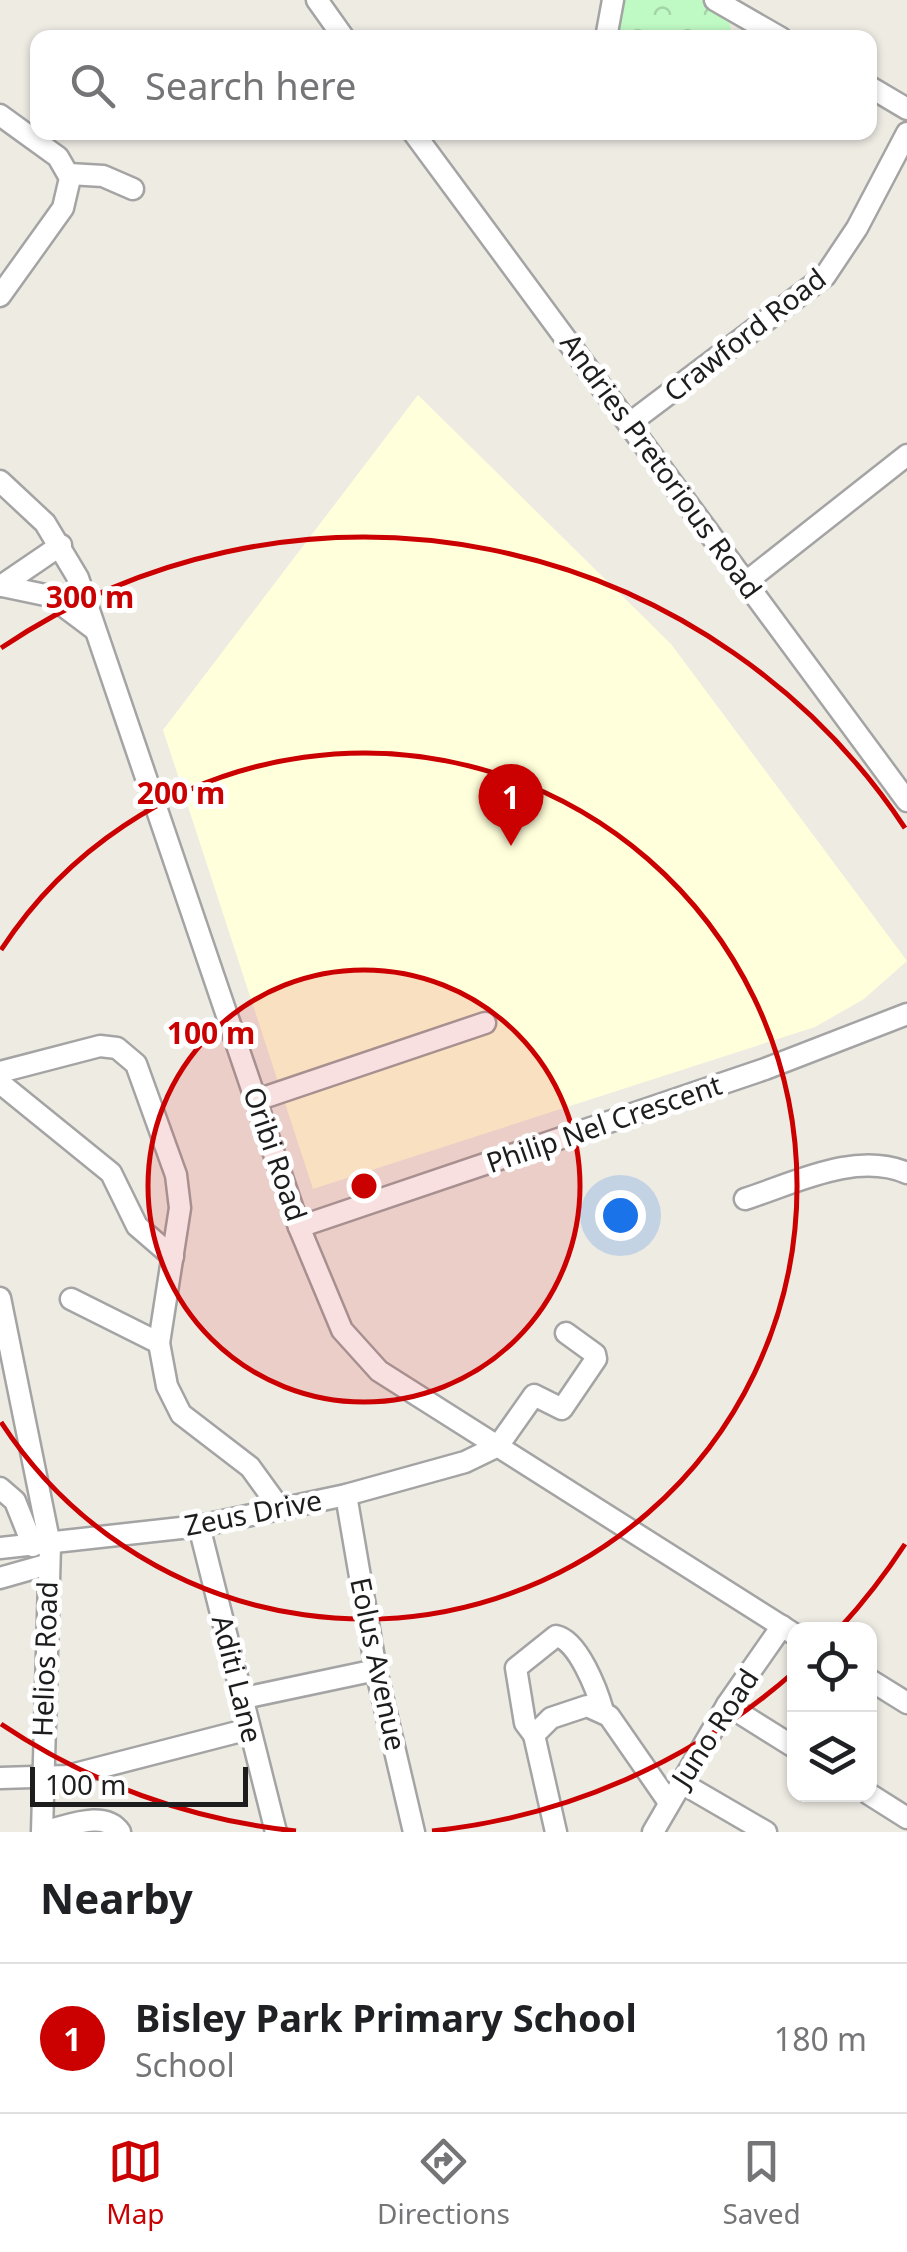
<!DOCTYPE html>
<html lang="en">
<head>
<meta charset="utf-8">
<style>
  body { margin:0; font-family:"Noto Sans",sans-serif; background:#f6f6f6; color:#202124 }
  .controls { position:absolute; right:30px; bottom:30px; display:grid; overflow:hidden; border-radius:20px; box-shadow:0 2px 8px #0004 }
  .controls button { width:90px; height:90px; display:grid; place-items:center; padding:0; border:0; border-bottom:2px solid #e0e0e0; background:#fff; color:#202124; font:50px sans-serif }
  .scale { position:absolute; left:30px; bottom:25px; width:218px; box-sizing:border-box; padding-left:10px; border:5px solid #1d1d1d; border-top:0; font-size:28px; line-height:35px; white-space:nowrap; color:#1d1d1d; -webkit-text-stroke:8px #fff; paint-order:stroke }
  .you { position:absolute; left:620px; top:1215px; width:35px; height:35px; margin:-25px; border:8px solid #fff; border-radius:50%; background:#1a73e8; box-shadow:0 0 0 15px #1a73e833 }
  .badge { display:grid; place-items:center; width:65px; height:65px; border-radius:50%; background:#ca0001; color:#fff; font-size:32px; font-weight:700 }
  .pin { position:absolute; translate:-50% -82px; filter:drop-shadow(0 2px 5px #0008) }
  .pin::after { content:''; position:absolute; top:52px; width:35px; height:30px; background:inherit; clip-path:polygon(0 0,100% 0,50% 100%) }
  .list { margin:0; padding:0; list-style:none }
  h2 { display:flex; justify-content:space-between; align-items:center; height:130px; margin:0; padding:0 40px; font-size:42px }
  h2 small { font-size:32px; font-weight:400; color:#757577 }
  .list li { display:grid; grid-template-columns:65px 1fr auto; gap:30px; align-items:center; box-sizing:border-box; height:150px; padding:0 40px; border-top:2px solid #e0e0e0 }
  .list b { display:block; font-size:38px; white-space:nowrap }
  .list p { margin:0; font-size:32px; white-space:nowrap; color:#757577 }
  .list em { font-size:32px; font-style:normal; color:#757577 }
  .icon { flex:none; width:55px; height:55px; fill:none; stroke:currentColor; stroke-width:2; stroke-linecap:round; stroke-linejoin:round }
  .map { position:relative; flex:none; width:907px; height:1832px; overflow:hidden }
  .search { position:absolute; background:#fff; box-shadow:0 2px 8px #0004; left:30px; right:30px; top:30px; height:110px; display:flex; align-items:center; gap:25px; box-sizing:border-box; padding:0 35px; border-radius:20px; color:#757577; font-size:38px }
  .sheet { height:280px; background:#fff }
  nav { display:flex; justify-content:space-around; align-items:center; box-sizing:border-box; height:140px; border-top:2px solid #e0e0e0; background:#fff; font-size:28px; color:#757577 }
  nav a { display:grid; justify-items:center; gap:5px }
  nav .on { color:#ca0001 }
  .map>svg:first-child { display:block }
  .education { fill:#ffffdb }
  .park { fill:url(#park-crowns) }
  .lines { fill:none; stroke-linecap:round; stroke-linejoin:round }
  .minor-casing { stroke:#a4a4a4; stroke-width:25 }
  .minor { stroke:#fff; stroke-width:20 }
  .ring { fill:none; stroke:#ca0001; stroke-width:5 }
  .labels { text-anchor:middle; stroke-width:10; stroke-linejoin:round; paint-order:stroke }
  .street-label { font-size:28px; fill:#1d1d1d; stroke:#fff }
  .centre { fill:#ca0001; stroke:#fff; stroke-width:5 }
  .ring-label { font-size:30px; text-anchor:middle; font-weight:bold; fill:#ca0001; stroke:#fff; stroke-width:10; stroke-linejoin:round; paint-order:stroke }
</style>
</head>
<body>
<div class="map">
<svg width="907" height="1832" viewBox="0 0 907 1832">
  <defs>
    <pattern id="park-crowns" width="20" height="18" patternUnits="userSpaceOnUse" patternTransform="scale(2.5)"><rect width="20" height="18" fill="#bff9c3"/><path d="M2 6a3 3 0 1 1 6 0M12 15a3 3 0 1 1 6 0" fill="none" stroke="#a4d5a7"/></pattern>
  </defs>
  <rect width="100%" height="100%" fill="#eeebe3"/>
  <!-- education -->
  <polygon class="education" points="418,395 671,644 907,961 864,999 815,1027 313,1189 163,730"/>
  <!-- park -->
  <polygon class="park" points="617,0 701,0 728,16 732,34 730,38 610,37"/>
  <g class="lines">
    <!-- minor casing -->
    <g class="minor-casing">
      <g id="minor">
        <polyline points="317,0 344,38"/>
        <polyline points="715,0 781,38"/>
        <polyline points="606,38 613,0"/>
        <polyline points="870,87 907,109"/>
        <polyline points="0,115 58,157 70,178 63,208 0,296"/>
        <polyline points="413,132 907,801"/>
        <polyline points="69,174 103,176 133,189"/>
        <polyline points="630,423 825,276 857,228 907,133"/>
        <polyline points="0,481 45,523 78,578 299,1227 342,1330 379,1371 794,1634"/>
        <polyline points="746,582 907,455"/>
        <polyline points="1,586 61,545"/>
        <polyline points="2,586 50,596 94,629"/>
        <polyline points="0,1072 100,1046 117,1048 136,1064 176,1175 180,1208 159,1343"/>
        <polyline points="0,1083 111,1173 137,1226 173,1257"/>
        <polyline points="257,1100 485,1023"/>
        <path d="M 745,1199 C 795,1183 856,1151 907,1173"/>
        <polyline points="299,1227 765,1069 907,1014"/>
        <path d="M 0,1298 L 50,1545 L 42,1832 C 66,1827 104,1809 120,1832"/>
        <polyline points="71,1299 159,1343 167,1386 181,1414 250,1467 279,1507"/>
        <polyline points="0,1488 15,1501 33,1546"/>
        <polyline points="346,1495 376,1670 414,1832"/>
        <polyline points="199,1526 276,1832"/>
        <polyline points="0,1548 199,1526 346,1495 465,1462 498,1446 534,1395 562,1409 596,1359 595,1354 566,1333"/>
        <polyline points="0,1578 49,1564"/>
        <polyline points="870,1680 907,1703"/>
        <polyline points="244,1698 376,1670"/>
        <polyline points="727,1705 794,1747"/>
        <path d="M 534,1735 L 525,1723 L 516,1668 L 556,1636 C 578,1640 597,1690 603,1711"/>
        <polyline points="0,1778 67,1776 249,1729"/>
        <polyline points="680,1782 766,1832"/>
        <polyline points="869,1794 907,1818"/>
        <polyline points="556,1832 534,1735 551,1718 587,1706 609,1716 668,1801"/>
        <polyline points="653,1832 727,1705 782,1626"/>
      </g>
    </g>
    <!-- minor -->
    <use href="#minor" class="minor"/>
  </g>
  <!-- distance rings -->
  <circle cx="364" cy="1186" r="216" fill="#ca0001" fill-opacity=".12"/>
  <g class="ring">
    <circle cx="364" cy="1186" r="216"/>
    <path d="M1 950A433 433 0 1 1 1 1422"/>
    <path d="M905 1544A649 649 0 0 1 839 1629M794 1672A649 649 0 0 1 432 1831M296 1831A649 649 0 0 1 1 1724M1 648A649 649 0 0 1 905 828"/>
  </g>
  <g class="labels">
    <!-- street labels -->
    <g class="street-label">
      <text transform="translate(745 335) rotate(-38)" y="10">Crawford Road</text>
      <text transform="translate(661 466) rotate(54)" y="10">Andries Pretorious Road</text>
      <text transform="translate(604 1124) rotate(-19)" y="10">Philip Nel Crescent</text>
      <text transform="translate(275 1154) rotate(71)" y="10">Oribi Road</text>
      <text transform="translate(253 1513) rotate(-11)" y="10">Zeus Drive</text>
      <text transform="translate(45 1659) rotate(-88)" y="10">Helios Road</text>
      <text transform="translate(378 1664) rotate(78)" y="10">Eolus Avenue</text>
      <text transform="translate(237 1679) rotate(76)" y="10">Aditi Lane</text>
      <text transform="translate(715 1728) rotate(-57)" y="10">Juno Road</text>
    </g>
  </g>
  <circle cx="364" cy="1186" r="15" class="centre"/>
  <g class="ring-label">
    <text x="90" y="608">300 m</text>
    <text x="181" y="804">200 m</text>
    <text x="211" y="1044">100 m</text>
  </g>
</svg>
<div class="controls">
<button><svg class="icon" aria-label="locate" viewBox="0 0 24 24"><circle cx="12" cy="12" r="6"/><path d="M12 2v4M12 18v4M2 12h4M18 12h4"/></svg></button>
<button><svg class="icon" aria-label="layers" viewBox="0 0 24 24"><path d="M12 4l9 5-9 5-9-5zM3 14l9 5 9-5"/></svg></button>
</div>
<div class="scale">100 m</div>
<div class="you"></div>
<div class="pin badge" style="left:511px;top:846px">1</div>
<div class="search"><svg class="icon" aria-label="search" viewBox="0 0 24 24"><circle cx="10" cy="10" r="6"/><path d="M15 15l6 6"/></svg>Search here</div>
</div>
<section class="sheet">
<h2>Nearby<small></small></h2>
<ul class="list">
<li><span class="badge">1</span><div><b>Bisley Park Primary School</b><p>School</p></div><em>180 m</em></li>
</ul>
</section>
<nav>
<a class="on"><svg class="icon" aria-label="map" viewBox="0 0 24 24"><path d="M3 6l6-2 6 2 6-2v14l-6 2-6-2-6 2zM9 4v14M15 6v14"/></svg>Map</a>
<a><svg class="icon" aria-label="directions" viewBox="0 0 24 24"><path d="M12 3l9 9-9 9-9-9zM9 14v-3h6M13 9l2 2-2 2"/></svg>Directions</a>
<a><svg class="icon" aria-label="saved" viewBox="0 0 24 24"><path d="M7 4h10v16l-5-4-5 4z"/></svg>Saved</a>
</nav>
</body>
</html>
